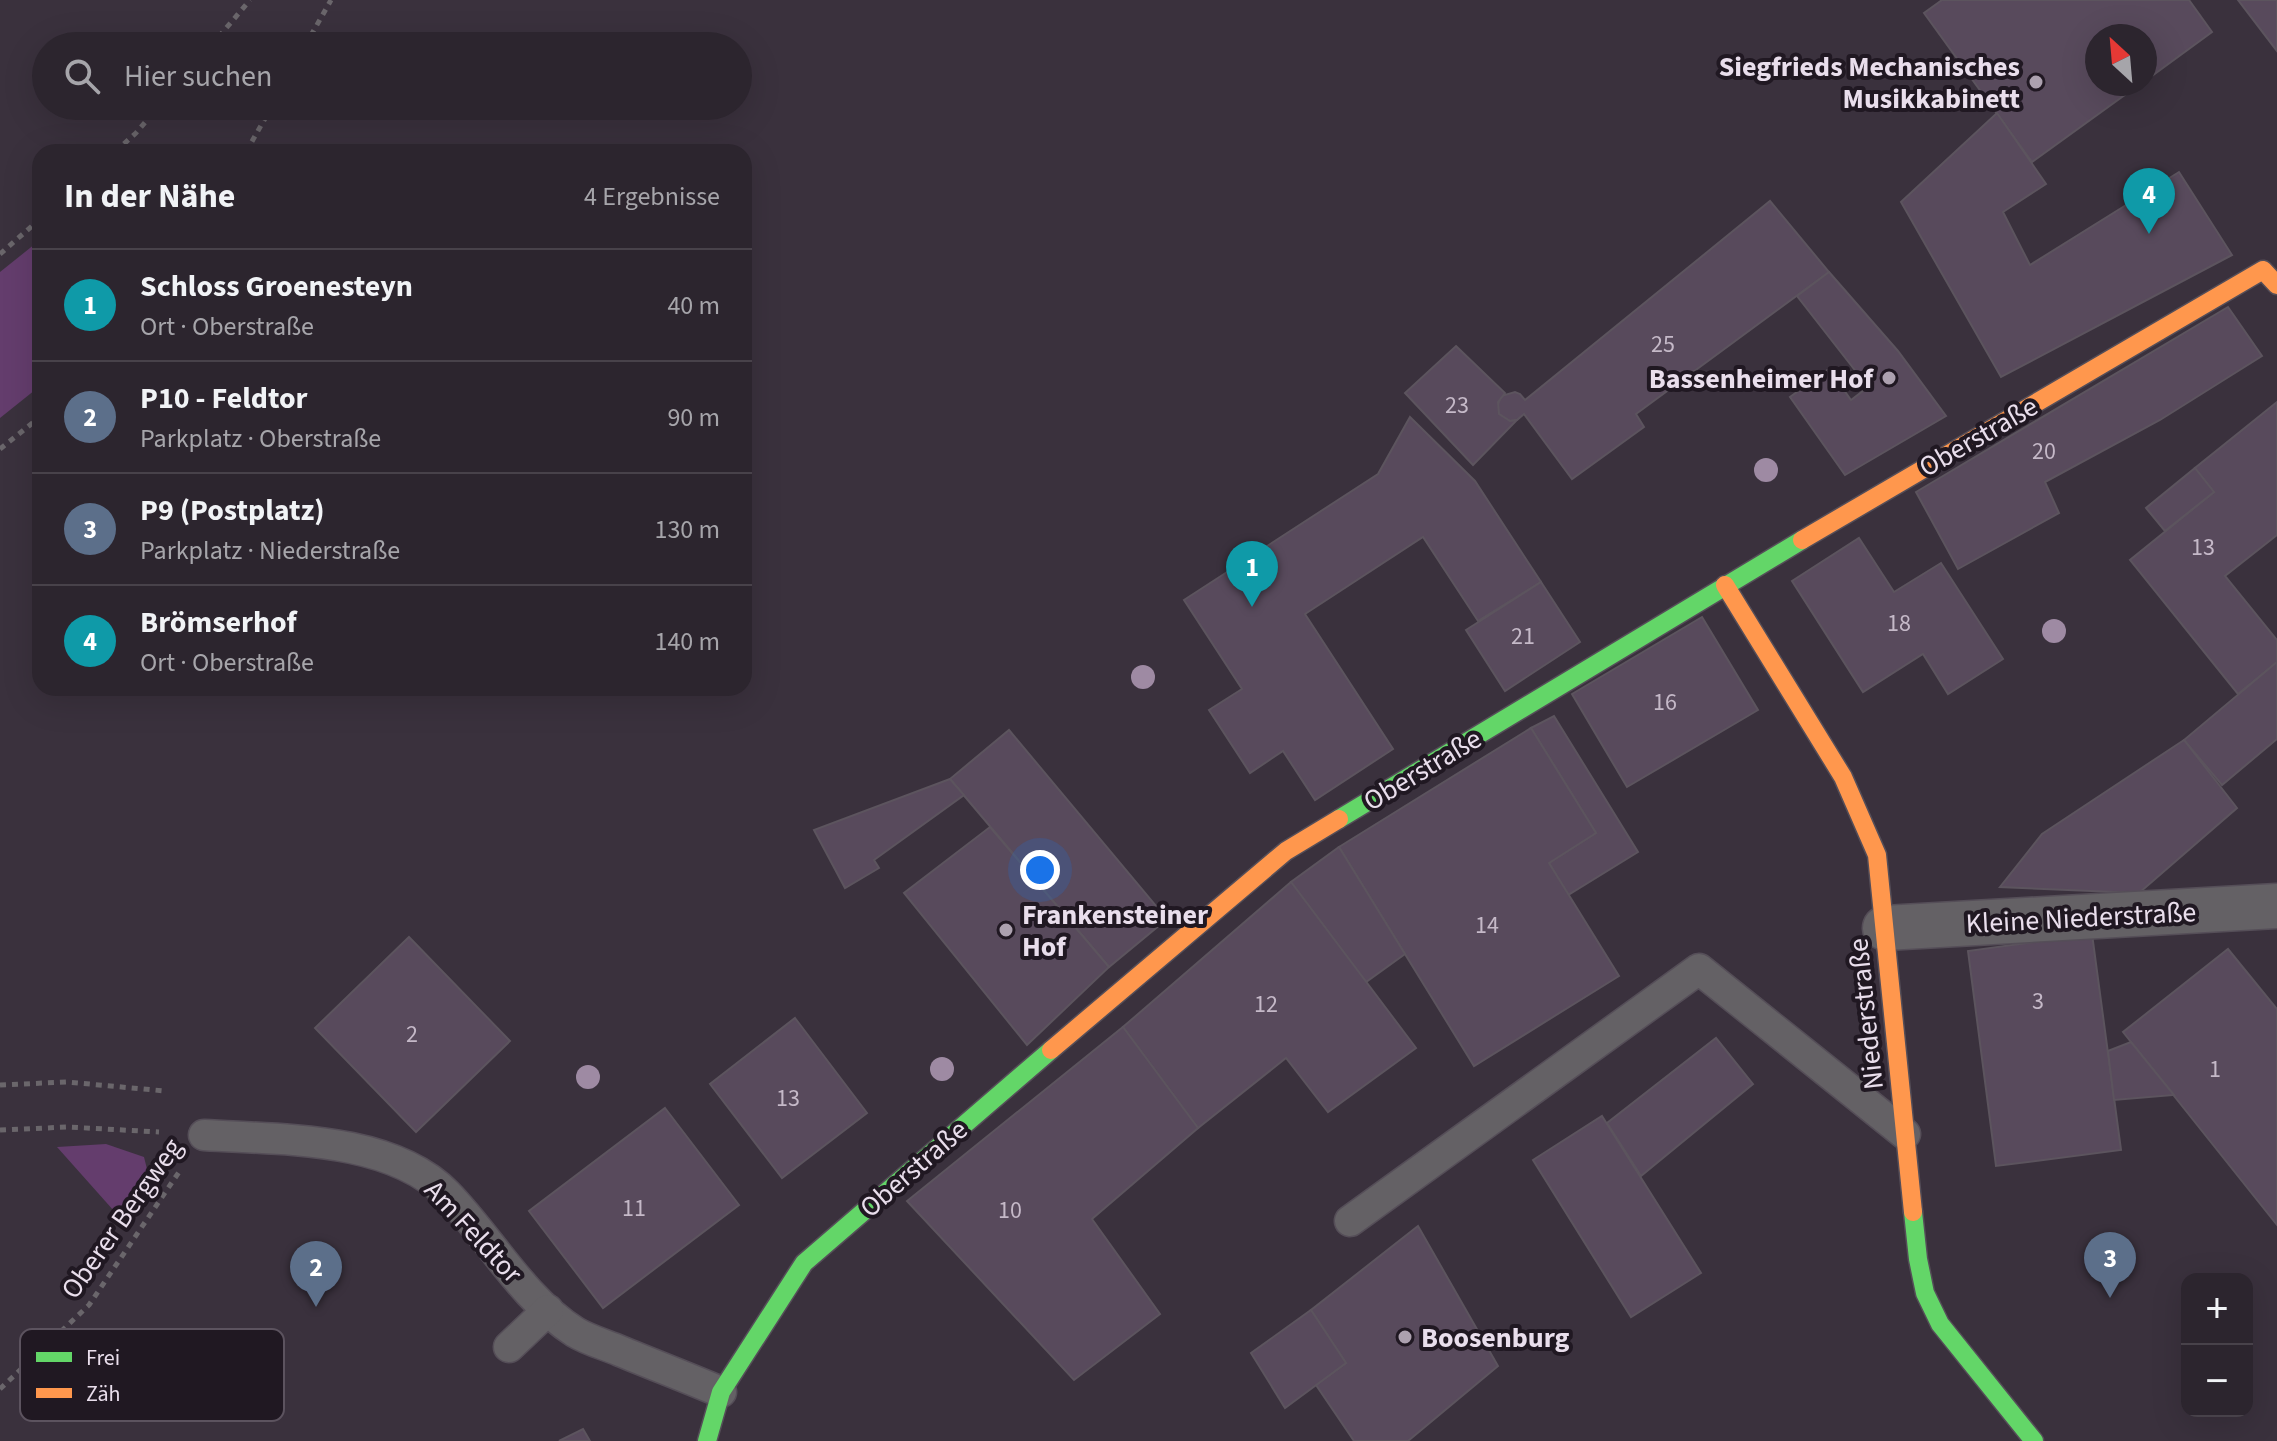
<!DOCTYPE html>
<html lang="de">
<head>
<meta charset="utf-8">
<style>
  body { margin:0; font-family:"Source Sans 3",sans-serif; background:#342d36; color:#f1f3f6 }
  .controls { position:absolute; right:24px; bottom:24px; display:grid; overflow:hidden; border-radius:16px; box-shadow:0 8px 32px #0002 }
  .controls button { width:72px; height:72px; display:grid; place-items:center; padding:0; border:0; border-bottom:2px solid #48424a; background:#2c252e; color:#f1f3f6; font:40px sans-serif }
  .compass { position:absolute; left:2085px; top:24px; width:72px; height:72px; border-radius:50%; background:#2c252e; box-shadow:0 8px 32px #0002; rotate:334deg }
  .you { position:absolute; left:1040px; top:870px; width:28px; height:28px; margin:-20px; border:6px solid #fff; border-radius:50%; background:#1a73e8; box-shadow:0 0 0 12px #1a73e833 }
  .badge { display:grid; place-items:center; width:52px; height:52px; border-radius:50%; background:#8bbbb9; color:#fff; font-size:26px; font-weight:700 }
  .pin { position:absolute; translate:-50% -66px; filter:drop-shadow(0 2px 4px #0008) }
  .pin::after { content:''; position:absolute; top:42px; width:28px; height:24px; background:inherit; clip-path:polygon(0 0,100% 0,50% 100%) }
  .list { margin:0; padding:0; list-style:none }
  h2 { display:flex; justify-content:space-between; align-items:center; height:104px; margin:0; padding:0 32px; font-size:34px }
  h2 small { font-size:26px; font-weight:400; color:#a6a5aa }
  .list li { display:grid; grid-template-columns:52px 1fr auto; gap:24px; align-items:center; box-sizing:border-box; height:112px; padding:0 32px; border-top:2px solid #48424a }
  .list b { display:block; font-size:30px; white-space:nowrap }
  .list p { margin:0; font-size:26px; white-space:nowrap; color:#a6a5aa }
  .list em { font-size:26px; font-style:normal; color:#a6a5aa }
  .icon { flex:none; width:44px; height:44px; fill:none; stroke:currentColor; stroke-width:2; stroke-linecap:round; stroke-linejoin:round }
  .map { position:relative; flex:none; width:2277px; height:1441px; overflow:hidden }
  .search { position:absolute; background:#2c252e; box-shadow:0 8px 32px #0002; left:32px; top:32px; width:720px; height:88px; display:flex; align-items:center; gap:20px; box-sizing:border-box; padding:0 28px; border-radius:44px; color:#a6a5aa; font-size:30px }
  .panel { position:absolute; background:#2c252e; box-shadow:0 8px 32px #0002; left:32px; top:144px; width:720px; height:552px; border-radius:24px }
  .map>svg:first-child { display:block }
  .green { fill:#643d6d }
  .building { fill:#584a5c; stroke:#5c545e; stroke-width:2 }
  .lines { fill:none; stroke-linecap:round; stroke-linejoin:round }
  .lane-casing { stroke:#554e58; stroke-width:33 }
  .street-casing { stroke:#554e58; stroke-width:47 }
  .fast-casing { stroke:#554e58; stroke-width:21 }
  .slow-casing { stroke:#554e58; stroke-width:21 }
  .path { stroke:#6a666b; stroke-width:5; stroke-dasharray:6 6; stroke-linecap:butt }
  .lane { stroke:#646165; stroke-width:30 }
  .street { stroke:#646165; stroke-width:44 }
  .fast { stroke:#63d668; stroke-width:18 }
  .slow { stroke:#ff974d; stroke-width:18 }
  .tree { fill:#9e8aa3 }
  .poi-dot { fill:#aca1af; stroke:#201822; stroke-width:3 }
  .labels { text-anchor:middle; stroke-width:8; stroke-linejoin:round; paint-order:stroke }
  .number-label { font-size:24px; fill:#c5b9c8 }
  .poi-label { font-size:28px; font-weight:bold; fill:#e9deec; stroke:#201822; text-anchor:end }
  .street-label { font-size:28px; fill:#e9deec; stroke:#201822 }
  .key { fill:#201822; stroke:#5c535f; stroke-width:2 }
  .key-label { font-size:22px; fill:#e9deec }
</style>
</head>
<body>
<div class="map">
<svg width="2277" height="1441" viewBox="0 0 2277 1441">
  <rect width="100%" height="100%" fill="#3a313d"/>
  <!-- green -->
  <g class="green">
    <polygon points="40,240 40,386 0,418 0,272"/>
    <polygon points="106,1144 144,1157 148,1173 127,1201 114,1211 57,1147"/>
  </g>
  <!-- building -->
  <g class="building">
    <polygon points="1942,0 2189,0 2212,32 2145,81 2145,36 2097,36 2097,84 2140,84 2032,162 1924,13"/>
    <polygon points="2238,0 2277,0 2277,51"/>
    <polygon points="1997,113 2046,184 2003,212 2030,265 2179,172 2232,255 2001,377 1901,202"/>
    <polygon points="1770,201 1829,272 1636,414 1644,427 1572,479 1524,414 1517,420 1510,421 1499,414 1497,408 1501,396 1515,392 1520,394 1525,400"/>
    <polygon points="1829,272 1898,351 1946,416 1845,475 1790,397 1829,369 1851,400 1868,387 1797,296"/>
    <polygon points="2228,307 2262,356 2160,420 2045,482 2059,513 1958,569 1916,492"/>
    <polygon points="1456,346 1505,393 1498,402 1499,414 1510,421 1517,420 1473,465 1405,393"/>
    <polygon points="2277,402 2277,535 2225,576 2277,640 2277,662 2238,694 2130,560 2214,492 2195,468"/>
    <polygon points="1410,417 1475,481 1541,582 1478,621 1423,537 1305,614 1393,749 1315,800 1283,751 1250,773 1209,710 1242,689 1184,600 1378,474"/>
    <polygon points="2195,468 2214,492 2165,531 2146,508"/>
    <polygon points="1859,538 1894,592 1941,563 2003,659 1948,694 1923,654 1863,692 1792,581"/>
    <polygon points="1541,582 1580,642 1505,691 1466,630"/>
    <polygon points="1702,617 1758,710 1627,787 1572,694"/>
    <polygon points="2277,662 2277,739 2222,785 2184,740"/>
    <polygon points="1554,716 1638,852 1568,895 1549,863 1596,833 1531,728"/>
    <polygon points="1531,728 1596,833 1549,863 1619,976 1474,1066 1339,847"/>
    <polygon points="1009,730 1167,919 1109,967 950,779"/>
    <polygon points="2184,740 2237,808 2139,893 2000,887 2042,834"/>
    <polygon points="950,779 964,795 874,860 879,868 845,888 814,830"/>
    <polygon points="990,827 1109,967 1027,1045 904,893"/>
    <polygon points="1339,847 1405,954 1366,982 1291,882"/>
    <polygon points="1291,882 1416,1048 1328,1112 1286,1058 1198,1128 1123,1027"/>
    <polygon points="2092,934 2121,1150 1996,1166 1968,951"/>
    <polygon points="409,937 510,1041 416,1132 315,1028"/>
    <polygon points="2228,949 2277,1009 2277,1225 2123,1032"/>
    <polygon points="795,1018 867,1113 782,1178 710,1084"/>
    <polygon points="1123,1027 1198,1128 1092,1219 1160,1314 1074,1380 907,1201"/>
    <polygon points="1716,1038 1753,1084 1641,1176 1607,1123"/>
    <polygon points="2131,1042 2174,1095 2114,1100 2108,1051"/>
    <polygon points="665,1108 739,1205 603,1308 529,1211"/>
    <polygon points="1602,1116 1701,1273 1631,1317 1533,1160"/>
    <polygon points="1418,1226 1498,1366 1408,1441 1354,1441 1316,1385 1346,1363 1311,1310"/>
    <polygon points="1311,1310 1346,1363 1285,1408 1251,1353"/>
    <polygon points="583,1429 590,1441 559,1441"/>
  </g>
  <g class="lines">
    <!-- lane casing -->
    <g class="lane-casing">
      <g id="lane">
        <path d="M 204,1135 C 280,1140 390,1136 447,1194 C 490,1238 522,1298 575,1332 C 588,1340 606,1345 620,1351 C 654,1365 688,1378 721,1392"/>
        <polyline points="1350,1221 1699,969 1905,1134"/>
        <polyline points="509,1347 548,1310"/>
      </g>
    </g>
    <!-- street casing -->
    <g class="street-casing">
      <polyline id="street" points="1885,928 2277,906"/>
    </g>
    <!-- fast casing -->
    <g class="fast-casing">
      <g id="fast">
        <polyline points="1339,819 1802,540"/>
        <polyline points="1913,1212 1918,1259 1925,1293 1940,1324 2034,1441"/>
        <polyline points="707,1441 721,1392 804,1263 1051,1050"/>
      </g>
    </g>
    <!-- slow casing -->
    <g class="slow-casing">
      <g id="slow">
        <polyline points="1802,540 2263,270 2277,285"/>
        <polyline points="1725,585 1843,777 1877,855 1913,1212"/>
        <polyline points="1051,1050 1286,851 1339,819"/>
      </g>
    </g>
    <!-- path -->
    <g class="path">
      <polyline points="211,46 250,0"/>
      <polyline points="305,46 331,0"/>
      <polyline points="115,152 136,133 159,106"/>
      <polyline points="246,152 272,106"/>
      <polyline points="0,254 40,219"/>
      <polyline points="0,449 40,417"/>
      <polyline points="0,1085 67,1082 165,1091"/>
      <polyline points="0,1130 68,1127 159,1132"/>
      <polyline points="0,1389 89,1305 179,1172"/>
    </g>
    <!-- lane -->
    <use href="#lane" class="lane"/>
    <!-- street -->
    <use href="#street" class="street"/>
    <!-- fast -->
    <use href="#fast" class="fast"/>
    <!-- slow -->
    <use href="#slow" class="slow"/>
  </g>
  <!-- trees -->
  <g class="tree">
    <circle cx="1766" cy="470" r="12"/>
    <circle cx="2054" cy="631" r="12"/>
    <circle cx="1143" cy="677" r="12"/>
    <circle cx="942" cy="1069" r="12"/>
    <circle cx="588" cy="1077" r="12"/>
  </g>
  <!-- markers -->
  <g class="poi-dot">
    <circle cx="2036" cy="82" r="8"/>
    <circle cx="1889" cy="378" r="8"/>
    <circle cx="1006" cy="930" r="8"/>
    <circle cx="1405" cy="1337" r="8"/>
  </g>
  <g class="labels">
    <!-- number labels -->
    <g class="number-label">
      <text x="1663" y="352">25</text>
      <text x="1457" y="413">23</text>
      <text x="2044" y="459">20</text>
      <text x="2203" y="555">13</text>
      <text x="1899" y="631">18</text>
      <text x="1523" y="644">21</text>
      <text x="1665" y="710">16</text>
      <text x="1487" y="933">14</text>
      <text x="2038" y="1009">3</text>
      <text x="1266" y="1012">12</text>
      <text x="412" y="1042">2</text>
      <text x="2215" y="1077">1</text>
      <text x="788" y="1106">13</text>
      <text x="634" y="1216">11</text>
      <text x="1010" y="1218">10</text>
    </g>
    <!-- poi labels -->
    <g class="poi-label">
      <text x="2020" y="76">Siegfrieds Mechanisches<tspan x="2020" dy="32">Musikkabinett</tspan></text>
      <text x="1873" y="388">Bassenheimer Hof</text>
      <text x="1022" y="924" text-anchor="start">Frankensteiner<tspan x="1022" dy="32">Hof</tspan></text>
      <text x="1421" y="1347" text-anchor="start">Boosenburg</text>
    </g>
    <!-- street labels -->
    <g class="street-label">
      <text transform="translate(1978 436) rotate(-30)" y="10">Oberstraße</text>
      <text transform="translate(1422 769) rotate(-31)" y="10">Oberstraße</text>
      <text transform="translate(2081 917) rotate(-3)" y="10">Kleine Niederstraße</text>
      <text transform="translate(1865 1014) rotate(-96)" y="10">Niederstraße</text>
      <text transform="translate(913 1168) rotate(-41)" y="10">Oberstraße</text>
      <text transform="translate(121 1218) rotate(-55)" y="10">Oberer Bergweg</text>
      <text transform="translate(474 1231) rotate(47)" y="10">Am Feldtor</text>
    </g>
  </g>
  <!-- legend -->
  <rect x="20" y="1329" width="264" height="92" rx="12" class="key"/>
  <rect x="36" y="1352" width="36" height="10" fill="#63d668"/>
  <rect x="36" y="1388" width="36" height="10" fill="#ff974d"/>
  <g class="key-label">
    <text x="86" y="1365">Frei</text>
    <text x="86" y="1401">Zäh</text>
  </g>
</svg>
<div class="controls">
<button>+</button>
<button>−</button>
</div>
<svg class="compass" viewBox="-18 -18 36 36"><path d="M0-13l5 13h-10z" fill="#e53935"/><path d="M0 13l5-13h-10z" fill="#a6a5aa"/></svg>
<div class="you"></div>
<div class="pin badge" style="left:1252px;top:607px;background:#0f9aa8">1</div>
<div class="pin badge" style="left:316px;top:1307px;background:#5c6f8a">2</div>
<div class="pin badge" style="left:2110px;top:1298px;background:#5c6f8a">3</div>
<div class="pin badge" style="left:2149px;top:234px;background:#0f9aa8">4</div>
<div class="search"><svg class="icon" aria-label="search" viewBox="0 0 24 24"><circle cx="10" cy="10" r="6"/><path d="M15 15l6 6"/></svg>Hier suchen</div>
<section class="panel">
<h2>In der Nähe<small>4 Ergebnisse</small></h2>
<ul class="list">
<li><span class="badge" style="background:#0f9aa8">1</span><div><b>Schloss Groenesteyn</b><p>Ort · Oberstraße</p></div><em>40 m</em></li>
<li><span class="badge" style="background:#5c6f8a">2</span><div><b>P10 - Feldtor</b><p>Parkplatz · Oberstraße</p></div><em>90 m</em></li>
<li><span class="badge" style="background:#5c6f8a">3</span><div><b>P9 (Postplatz)</b><p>Parkplatz · Niederstraße</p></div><em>130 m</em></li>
<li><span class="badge" style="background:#0f9aa8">4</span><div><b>Brömserhof</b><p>Ort · Oberstraße</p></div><em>140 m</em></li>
</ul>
</section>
</div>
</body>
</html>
